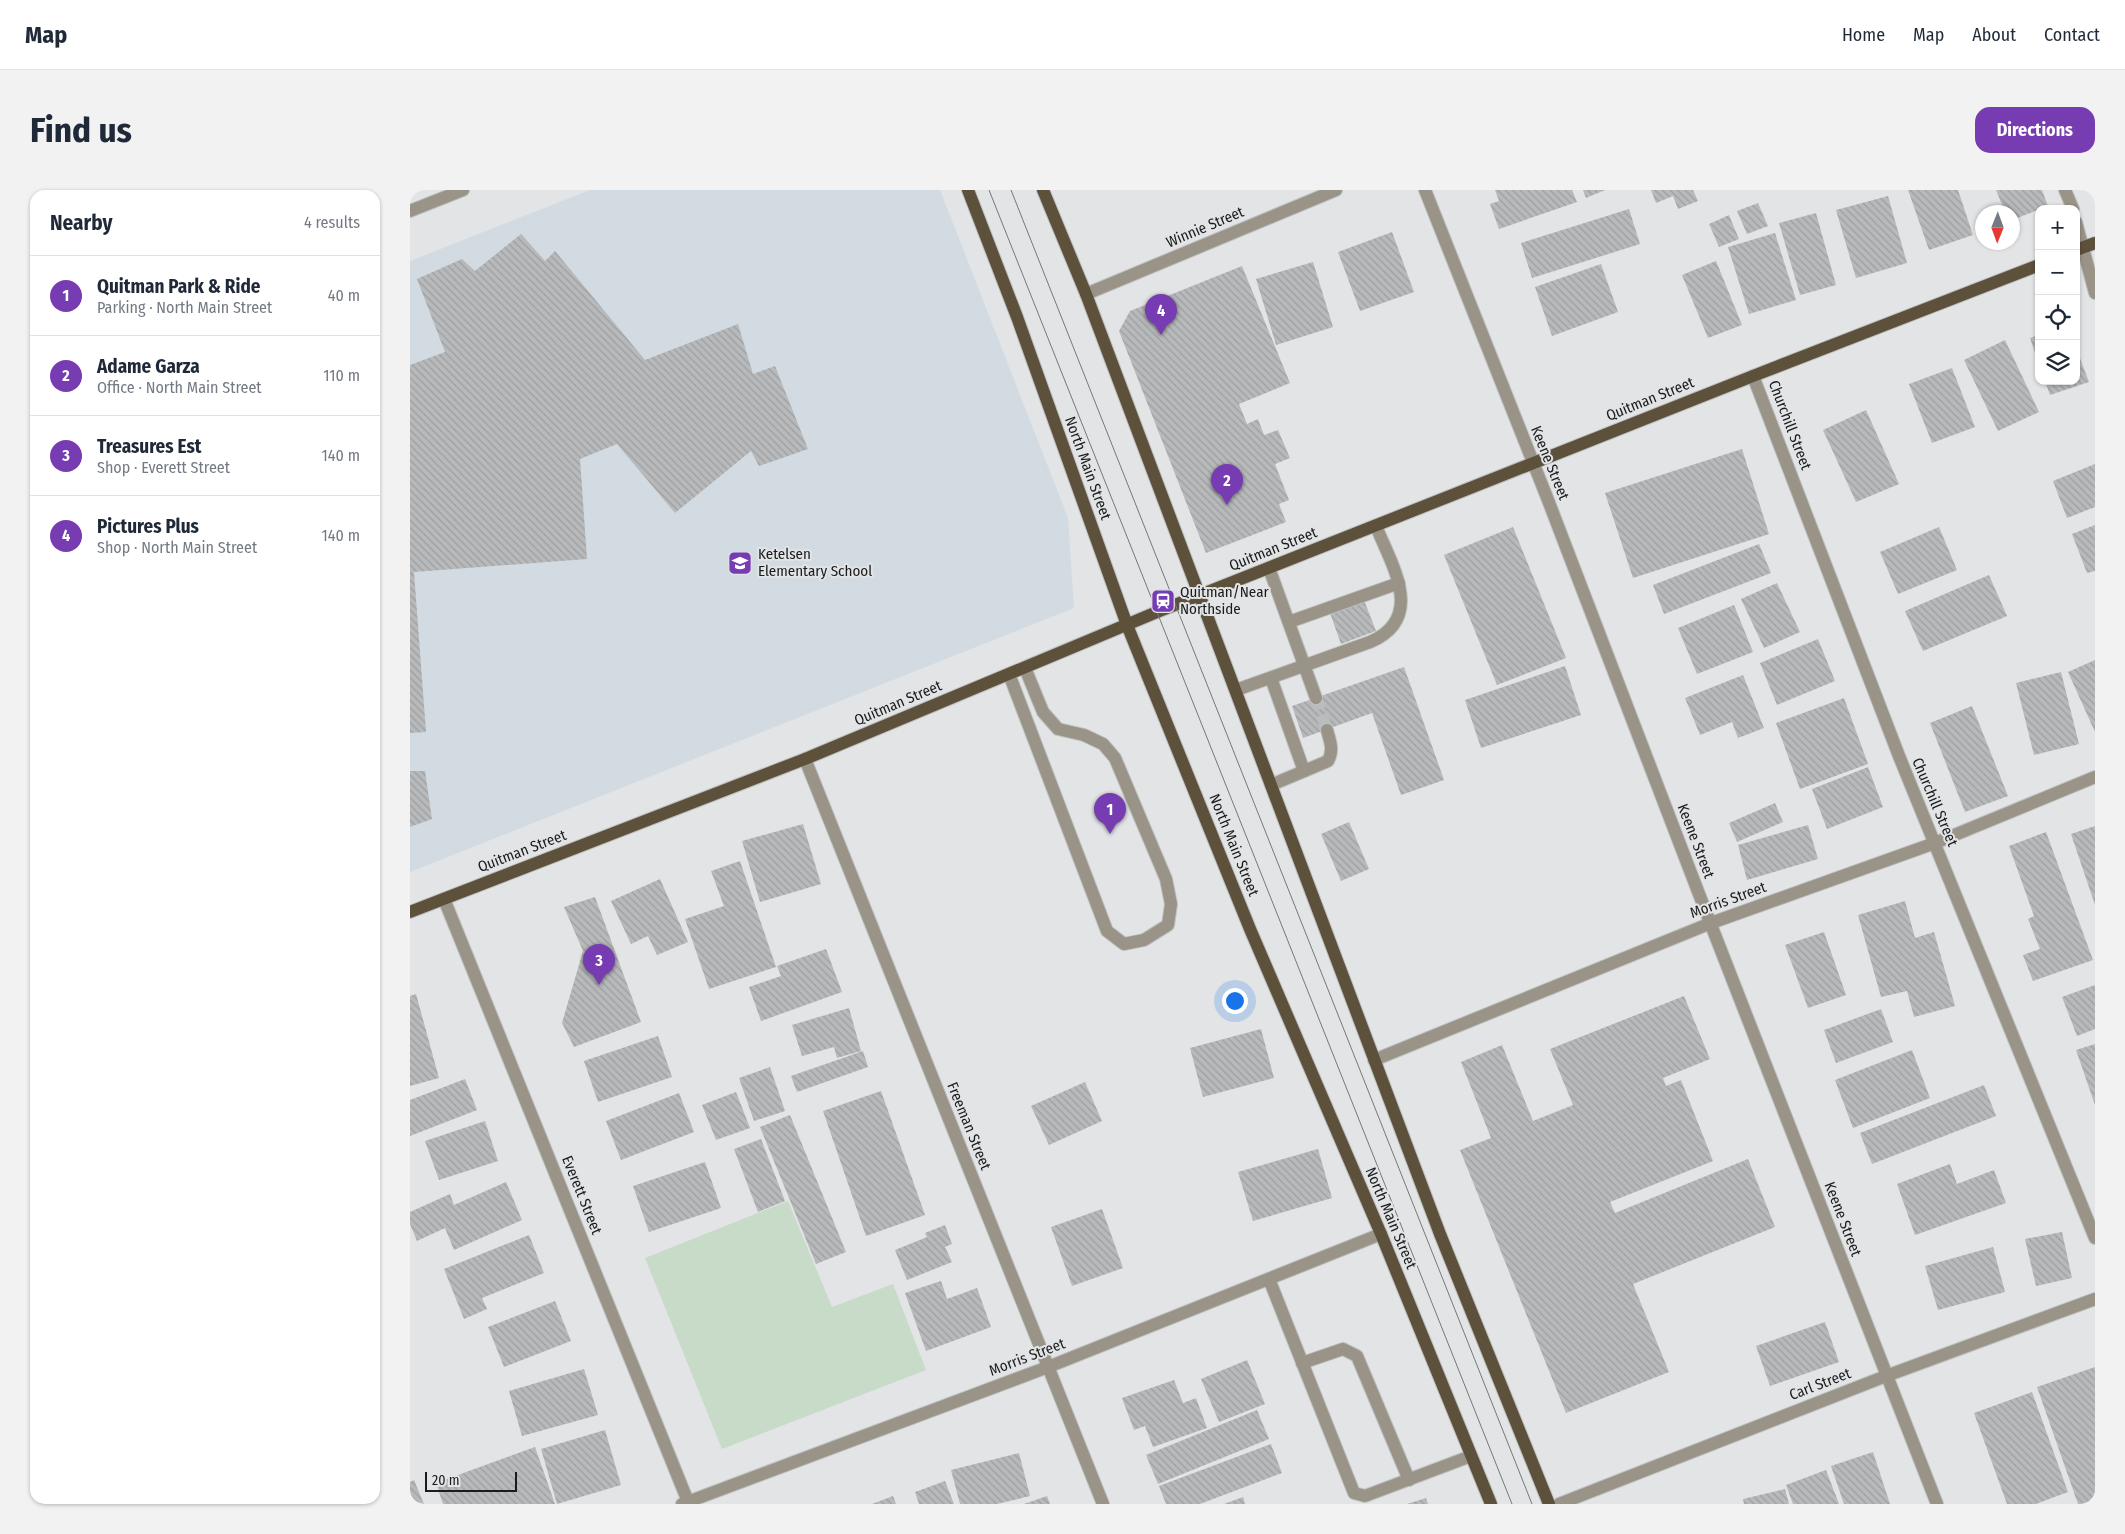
<!DOCTYPE html>
<html lang="en">
<head>
<meta charset="utf-8">
<style>
  body { margin:0; font-family:"Fira Sans Condensed",sans-serif; background:#f2f2f3; color:#1f2937 }
  .controls { position:absolute; right:15px; top:15px; display:grid; overflow:hidden; border-radius:10px; box-shadow:0 1px 4px #0004 }
  .controls button { width:45px; height:45px; display:grid; place-items:center; padding:0; border:0; border-bottom:1px solid #e0e1e3; background:#fff; color:#1f2937; font:25px sans-serif }
  .compass { position:absolute; left:1565px; top:15px; width:45px; height:45px; border-radius:50%; background:#fff; box-shadow:0 1px 4px #0004; rotate:181deg }
  .scale { position:absolute; left:15px; bottom:12px; width:92px; box-sizing:border-box; padding-left:5px; border:2px solid #1a1b1b; border-top:0; font-size:14px; line-height:18px; white-space:nowrap; color:#1a1b1b; -webkit-text-stroke:4px #e2e4e6; paint-order:stroke }
  .you { position:absolute; left:824px; top:810px; width:18px; height:18px; margin:-12px; border:4px solid #fff; border-radius:50%; background:#1a73e8; box-shadow:0 0 0 8px #1a73e833 }
  .badge { display:grid; place-items:center; width:32px; height:32px; border-radius:50%; background:#773cb2; color:#fff; font-size:16px; font-weight:700 }
  .pin { position:absolute; translate:-50% -41px; filter:drop-shadow(0 1px 2px #0008) }
  .pin::after { content:''; position:absolute; top:26px; width:18px; height:15px; background:inherit; clip-path:polygon(0 0,100% 0,50% 100%) }
  .list { margin:0; padding:0; list-style:none }
  h2 { display:flex; justify-content:space-between; align-items:center; height:65px; margin:0; padding:0 20px; font-size:21px }
  h2 small { font-size:16px; font-weight:400; color:#747a83 }
  .list li { display:grid; grid-template-columns:32px 1fr auto; gap:15px; align-items:center; box-sizing:border-box; height:80px; padding:0 20px; border-top:1px solid #e0e1e3 }
  .list b { display:block; font-size:19px; white-space:nowrap }
  .list p { margin:0; font-size:16px; white-space:nowrap; color:#747a83 }
  .list em { font-size:16px; font-style:normal; color:#747a83 }
  .icon { flex:none; width:28px; height:28px; fill:none; stroke:currentColor; stroke-width:2; stroke-linecap:round; stroke-linejoin:round }
  .map { position:relative; flex:none; width:1685px; height:1314px; overflow:hidden; border-radius:15px }
  header { display:flex; align-items:center; gap:30px; box-sizing:border-box; height:70px; padding:0 25px; background:#fff; border-bottom:1px solid #e0e1e3 }
  header strong { font-size:24px }
  nav { display:flex; gap:28px; margin-inline-start:auto; font-size:18px }
  .intro { display:flex; align-items:center; justify-content:space-between; box-sizing:border-box; height:120px; padding:0 30px }
  h1 { margin:0; font-size:35px }
  .button { padding:12px 22px; border-radius:15px; background:#773cb2; color:#fff; font-size:18px; font-weight:700 }
  main { display:flex; gap:30px; padding:0 30px }
  aside { flex:1; background:#fff; border-radius:15px; box-shadow:0 1px 4px #0004 }
  .map>svg:first-child { display:block }
  .built { fill:#d2dbe2 }
  .grass { fill:#c8dbc8 }
  .building { fill:url(#building-back-hatch) }
  .lines { fill:none; stroke-linecap:round; stroke-linejoin:round }
  .minor-tunnel { stroke:#babcbd; stroke-width:12; stroke-dasharray:12 6; stroke-linecap:butt }
  .minor-casing { stroke:#bec0c1; stroke-width:14 }
  .major-casing { stroke:#bec0c1; stroke-width:14 }
  .minor { stroke:#9a9387; stroke-width:12 }
  .major { stroke:#5d513c; stroke-width:12 }
  .tram { stroke:#767878; stroke-width:1 }
  .labels { text-anchor:middle; stroke-width:4; stroke-linejoin:round; paint-order:stroke }
  .street-label { font-size:15px; fill:#1a1b1b; stroke:#e2e4e6 }
  .poi-label { font-size:15px; fill:#1a1b1b; stroke:#e2e4e6; text-anchor:start }
</style>
</head>
<body>
<header>
<strong>Map</strong>
<nav><a>Home</a><a>Map</a><a>About</a><a>Contact</a></nav>
</header>
<div class="intro"><h1>Find us</h1><a class="button">Directions</a></div>
<main>
<aside>
<h2>Nearby<small>4 results</small></h2>
<ul class="list">
<li><span class="badge">1</span><div><b>Quitman Park &amp; Ride</b><p>Parking · North Main Street</p></div><em>40 m</em></li>
<li><span class="badge">2</span><div><b>Adame Garza</b><p>Office · North Main Street</p></div><em>110 m</em></li>
<li><span class="badge">3</span><div><b>Treasures Est</b><p>Shop · Everett Street</p></div><em>140 m</em></li>
<li><span class="badge">4</span><div><b>Pictures Plus</b><p>Shop · North Main Street</p></div><em>140 m</em></li>
</ul>
</aside>
<div class="map">
<svg width="1685" height="1314" viewBox="0 0 1685 1314">
  <defs>
    <pattern id="building-back-hatch" width="6" height="6" patternUnits="userSpaceOnUse" patternTransform="scale(1.25)"><rect width="6" height="6" fill="#b7b9ba"/><path d="M-1 5l2 2M0 0l6 6M5-1l2 2" fill="none" stroke="#9d9e9f"/></pattern>
  </defs>
  <rect width="100%" height="100%" fill="#e2e4e6"/>
  <!-- built -->
  <polygon class="built" points="180,0 530,0 658,328 664,418 0,682 0,71"/>
  <!-- grass -->
  <polygon class="grass" points="378,1011 422,1117 483,1094 516,1180 312,1259 235,1068"/>
  <!-- building -->
  <g class="building">
    <polygon points="1085,0 1162,0 1167,12 1089,39 1080,14 1089,11"/>
    <polygon points="1173,0 1195,0 1176,8"/>
    <polygon points="1241,0 1283,0 1288,11 1268,19 1263,6 1246,13"/>
    <polygon points="1498,0 1548,0 1563,45 1519,60"/>
    <polygon points="1586,0 1632,0 1638,16 1602,30 1602,22 1595,22"/>
    <polygon points="1478,6 1497,73 1446,88 1426,20"/>
    <polygon points="1348,13 1358,36 1337,44 1327,21"/>
    <polygon points="1219,19 1230,54 1122,88 1111,53"/>
    <polygon points="1406,23 1426,95 1390,105 1369,33"/>
    <polygon points="1319,25 1329,49 1309,57 1299,34"/>
    <polygon points="982,42 1004,102 950,121 928,62"/>
    <polygon points="1365,43 1386,110 1339,124 1318,57"/>
    <polygon points="111,44 135,71 145,61 235,170 328,134 343,184 365,176 398,259 349,276 341,261 265,323 207,254 170,269 177,369 4,382 16,542 0,543 0,175 35,162 7,89 52,69 65,81"/>
    <polygon points="1306,71 1332,135 1298,148 1272,85"/>
    <polygon points="903,72 923,137 866,155 846,89"/>
    <polygon points="1191,74 1208,122 1142,146 1125,97"/>
    <polygon points="832,76 880,193 829,214 837,234 848,229 854,245 868,240 880,268 865,274 879,310 869,314 876,332 796,363 709,141 720,121"/>
    <polygon points="1629,145 1629,172 1628,172 1620,148"/>
    <polygon points="1595,150 1629,222 1588,241 1554,170"/>
    <polygon points="1666,158 1679,192 1640,205 1635,191 1666,191"/>
    <polygon points="1542,178 1565,237 1522,253 1499,194"/>
    <polygon points="1456,220 1489,294 1446,312 1413,240"/>
    <polygon points="1332,259 1359,344 1223,388 1195,303"/>
    <polygon points="1685,274 1685,317 1657,328 1643,291"/>
    <polygon points="1685,335 1685,381 1677,383 1662,344"/>
    <polygon points="1103,337 1156,468 1087,495 1034,365"/>
    <polygon points="1529,337 1547,380 1488,404 1470,362"/>
    <polygon points="1349,354 1361,383 1254,424 1243,395"/>
    <polygon points="1579,385 1597,426 1513,461 1495,421"/>
    <polygon points="1367,393 1390,442 1354,458 1331,409"/>
    <polygon points="954,410 966,441 931,454 920,423"/>
    <polygon points="1324,415 1343,462 1287,484 1268,438"/>
    <polygon points="1408,449 1425,491 1367,515 1350,473"/>
    <polygon points="1685,470 1685,542 1658,482"/>
    <polygon points="1155,476 1171,525 1071,558 1055,510"/>
    <polygon points="994,477 1034,590 991,605 962,523 893,548 882,516"/>
    <polygon points="1651,482 1669,554 1624,565 1606,493"/>
    <polygon points="1333,485 1354,538 1328,548 1322,532 1290,545 1275,508"/>
    <polygon points="1434,508 1458,574 1390,599 1366,533"/>
    <polygon points="1562,516 1598,606 1555,622 1520,533"/>
    <polygon points="1458,577 1473,617 1417,639 1402,599"/>
    <polygon points="0,581 15,581 22,629 0,637"/>
    <polygon points="1365,613 1373,632 1327,652 1319,633"/>
    <polygon points="939,632 959,679 931,691 911,644"/>
    <polygon points="393,634 411,694 350,712 332,651"/>
    <polygon points="1398,635 1408,669 1337,690 1328,655"/>
    <polygon points="1685,636 1685,715 1661,644"/>
    <polygon points="1636,642 1683,770 1623,791 1613,765 1630,759 1618,729 1624,726 1599,656"/>
    <polygon points="330,671 366,777 299,799 275,729 314,716 301,681"/>
    <polygon points="250,689 278,752 247,765 238,746 221,754 201,711"/>
    <polygon points="185,707 231,832 164,857 152,833 173,761 154,717"/>
    <polygon points="1495,711 1505,748 1524,742 1545,816 1504,827 1497,801 1471,807 1448,725"/>
    <polygon points="1414,742 1436,805 1398,818 1375,755"/>
    <polygon points="416,759 432,802 351,831 339,797 371,786 367,776"/>
    <polygon points="1685,795 1685,839 1667,846 1652,807"/>
    <polygon points="6,804 29,888 0,896 0,806"/>
    <polygon points="1274,806 1300,869 1253,888 1256,896 1271,890 1303,971 1200,1012 1205,1023 1338,969 1365,1037 1223,1094 1259,1182 1156,1223 1050,960 1081,948 1051,872 1092,855 1123,931 1163,915 1140,859"/>
    <polygon points="439,818 451,861 427,868 424,857 392,866 382,835"/>
    <polygon points="1471,819 1483,852 1426,873 1414,840"/>
    <polygon points="851,839 864,888 793,907 780,858"/>
    <polygon points="248,846 262,887 188,912 174,871"/>
    <polygon points="1685,854 1685,915 1666,860"/>
    <polygon points="1502,860 1520,908 1443,938 1425,890"/>
    <polygon points="453,861 458,877 387,902 381,886"/>
    <polygon points="360,877 375,921 344,931 329,888"/>
    <polygon points="55,889 67,920 0,946 0,910"/>
    <polygon points="675,892 692,931 639,955 621,916"/>
    <polygon points="1574,895 1586,926 1462,974 1450,943"/>
    <polygon points="471,901 515,1025 456,1046 413,921"/>
    <polygon points="326,902 340,938 306,950 292,915"/>
    <polygon points="269,903 284,942 211,970 196,931"/>
    <polygon points="380,925 436,1062 406,1074 350,937"/>
    <polygon points="75,931 88,971 29,990 15,951"/>
    <polygon points="351,949 375,1011 348,1022 324,959"/>
    <polygon points="908,959 922,1008 843,1031 828,982"/>
    <polygon points="295,972 311,1018 239,1042 223,996"/>
    <polygon points="1540,974 1547,994 1584,980 1596,1013 1505,1045 1487,994"/>
    <polygon points="96,992 112,1030 44,1060 35,1038 7,1051 0,1034 0,1022 40,1004 44,1015"/>
    <polygon points="692,1019 713,1078 662,1096 641,1037"/>
    <polygon points="535,1035 542,1054 535,1057 542,1072 497,1090 485,1060 517,1047 515,1043"/>
    <polygon points="1652,1042 1662,1088 1626,1096 1615,1049"/>
    <polygon points="119,1045 134,1083 72,1108 77,1119 54,1129 34,1079"/>
    <polygon points="1583,1057 1595,1102 1528,1120 1515,1076"/>
    <polygon points="531,1091 537,1109 567,1098 581,1137 516,1161 495,1103"/>
    <polygon points="145,1111 161,1151 94,1177 78,1137"/>
    <polygon points="1415,1132 1429,1172 1360,1196 1346,1156"/>
    <polygon points="837,1170 855,1214 809,1232 791,1189"/>
    <polygon points="1685,1177 1685,1314 1668,1314 1627,1197"/>
    <polygon points="174,1179 188,1225 112,1246 99,1201"/>
    <polygon points="764,1190 773,1213 786,1208 797,1238 743,1257 735,1236 724,1240 712,1208"/>
    <polygon points="1622,1202 1658,1302 1626,1314 1597,1314 1564,1223"/>
    <polygon points="847,1220 859,1249 748,1294 736,1265"/>
    <polygon points="195,1240 211,1295 147,1314 131,1259"/>
    <polygon points="861,1254 872,1283 790,1314 756,1314 749,1296"/>
    <polygon points="125,1257 145,1314 33,1314 26,1293"/>
    <polygon points="1463,1262 1480,1314 1434,1314 1421,1276"/>
    <polygon points="609,1263 620,1306 587,1314 550,1314 541,1280"/>
    <polygon points="1416,1280 1429,1314 1383,1314 1376,1295"/>
    <polygon points="4,1290 14,1314 0,1314 0,1292"/>
    <polygon points="535,1291 544,1314 509,1314 505,1302"/>
    <polygon points="1375,1299 1379,1314 1334,1314 1333,1309"/>
    <polygon points="483,1306 486,1314 462,1314"/>
    <polygon points="637,1306 640,1314 614,1314"/>
    <polygon points="833,1307 835,1314 814,1314"/>
    <polygon points="1016,1308 1018,1314 997,1314"/>
  </g>
  <g class="lines">
    <!-- minor-tunnel -->
    <polyline class="minor-tunnel" points="906,508 917,540"/>
    <!-- minor casing -->
    <g class="minor-casing">
      <g id="minor">
        <polyline points="1015,0 1138,310 1289,704 1527,1314"/>
        <polyline points="1655,0 1663,19"/>
        <polyline points="0,21 53,0"/>
        <polyline points="1666,32 1685,103"/>
        <polyline points="676,104 926,0"/>
        <polyline points="1343,186 1489,566 1685,1048"/>
        <polyline points="859,378 906,508"/>
        <polyline points="879,432 989,393"/>
        <polyline points="599,484 697,741 714,754 734,750 758,735 761,714 756,689 705,568 693,554 674,545 648,539 633,522 615,478"/>
        <polyline points="861,488 894,581"/>
        <path d="M 826,500 L 960,452 C 1016,428 982,376 966,336"/>
        <polyline points="395,569 693,1314"/>
        <path d="M 861,595 L 918,571 C 924,560 920,551 917,540"/>
        <polyline points="34,709 279,1314"/>
        <polyline points="964,870 1301,733 1525,653 1685,587"/>
        <polyline points="859,1089 944,1303 955,1306 1061,1266"/>
        <polyline points="892,1173 933,1159 947,1166 999,1290"/>
        <polyline points="272,1314 638,1177 971,1044"/>
        <polyline points="1149,1314 1476,1186 1685,1109"/>
      </g>
    </g>
    <!-- major casing -->
    <g class="major-casing">
      <g id="major">
        <polyline points="558,0 607,127 717,435 840,739 971,1044 1081,1314"/>
        <polyline points="633,0 676,104 1030,1044 1139,1314"/>
        <polyline points="1666,60 1685,53"/>
        <polyline points="0,722 395,569 747,422 1343,186 1629,75"/>
      </g>
    </g>
    <!-- minor -->
    <use href="#minor" class="minor"/>
    <!-- major -->
    <use href="#major" class="major"/>
    <!-- tram -->
    <g class="tram">
      <polyline points="579,0 1102,1314"/>
      <polyline points="601,0 1122,1314"/>
    </g>
  </g>
  <!-- icons -->
  <defs>
    <g id="school-square" transform="scale(1.25)"><rect x="-9" y="-9" width="18" height="18" rx="4" fill="#773cb2" stroke="#e2e4e6"/><path d="M0-5L7-2L0 1L-7-2ZM-4 1L0 2.5L4 1V4Q0 6-4 4Z" fill="#fff"/></g>
    <g id="station-square" transform="scale(1.25)"><rect x="-9" y="-9" width="18" height="18" rx="4" fill="#773cb2" stroke="#e2e4e6"/><path d="M-3-6H3Q5-6 5-4V2Q5 4 3 4L4.5 6H3L1.5 4h-3L-3 6H-4.5L-3 4Q-5 4-5 2V-4Q-5-6-3-6ZM-3.5-4v3h7v-3ZM-3.5 1v1.5H-2V1ZM2 1v1.5H3.5V1Z" fill="#fff"/></g>
  </defs>
  <g fill-rule="evenodd">
    <use href="#school-square" x="330" y="373"/>
    <use href="#station-square" x="753" y="411"/>
  </g>
  <g class="labels">
    <!-- street labels -->
    <g class="street-label">
      <text transform="translate(795 37) rotate(-23)" y="5">Winnie Street</text>
      <text transform="translate(1240 209) rotate(-22)" y="5">Quitman Street</text>
      <text transform="translate(1380 235) rotate(69)" y="5">Churchill Street</text>
      <text transform="translate(1140 273) rotate(68)" y="5">Keene Street</text>
      <text transform="translate(678 278) rotate(70)" y="5">North Main Street</text>
      <text transform="translate(863 359) rotate(-22)" y="5">Quitman Street</text>
      <text transform="translate(488 513) rotate(-23)" y="5">Quitman Street</text>
      <text transform="translate(1525 612) rotate(67)" y="5">Churchill Street</text>
      <text transform="translate(1286 651) rotate(69)" y="5">Keene Street</text>
      <text transform="translate(824 655) rotate(68)" y="5">North Main Street</text>
      <text transform="translate(112 661) rotate(-21)" y="5">Quitman Street</text>
      <text transform="translate(1318 710) rotate(-20)" y="5">Morris Street</text>
      <text transform="translate(559 936) rotate(68)" y="5">Freeman Street</text>
      <text transform="translate(172 1005) rotate(68)" y="5">Everett Street</text>
      <text transform="translate(981 1028) rotate(67)" y="5">North Main Street</text>
      <text transform="translate(1433 1029) rotate(69)" y="5">Keene Street</text>
      <text transform="translate(617 1167) rotate(-21)" y="5">Morris Street</text>
      <text transform="translate(1410 1194) rotate(-21)" y="5">Carl Street</text>
    </g>
    <!-- poi labels -->
    <g class="poi-label">
      <text x="348" y="369">Ketelsen<tspan x="348" dy="17">Elementary School</tspan></text>
      <text x="770" y="407">Quitman/Near<tspan x="770" dy="17">Northside</tspan></text>
    </g>
  </g>
</svg>
<div class="controls">
<button>+</button>
<button>−</button>
<button><svg class="icon" aria-label="locate" viewBox="0 0 24 24"><circle cx="12" cy="12" r="6"/><path d="M12 2v4M12 18v4M2 12h4M18 12h4"/></svg></button>
<button><svg class="icon" aria-label="layers" viewBox="0 0 24 24"><path d="M12 4l9 5-9 5-9-5zM3 14l9 5 9-5"/></svg></button>
</div>
<svg class="compass" viewBox="-18 -18 36 36"><path d="M0-13l5 13h-10z" fill="#e53935"/><path d="M0 13l5-13h-10z" fill="#747a83"/></svg>
<div class="scale">20 m</div>
<div class="you"></div>
<div class="pin badge" style="left:700px;top:644px">1</div>
<div class="pin badge" style="left:817px;top:315px">2</div>
<div class="pin badge" style="left:189px;top:795px">3</div>
<div class="pin badge" style="left:751px;top:145px">4</div>
</div>
</main>
</body>
</html>
